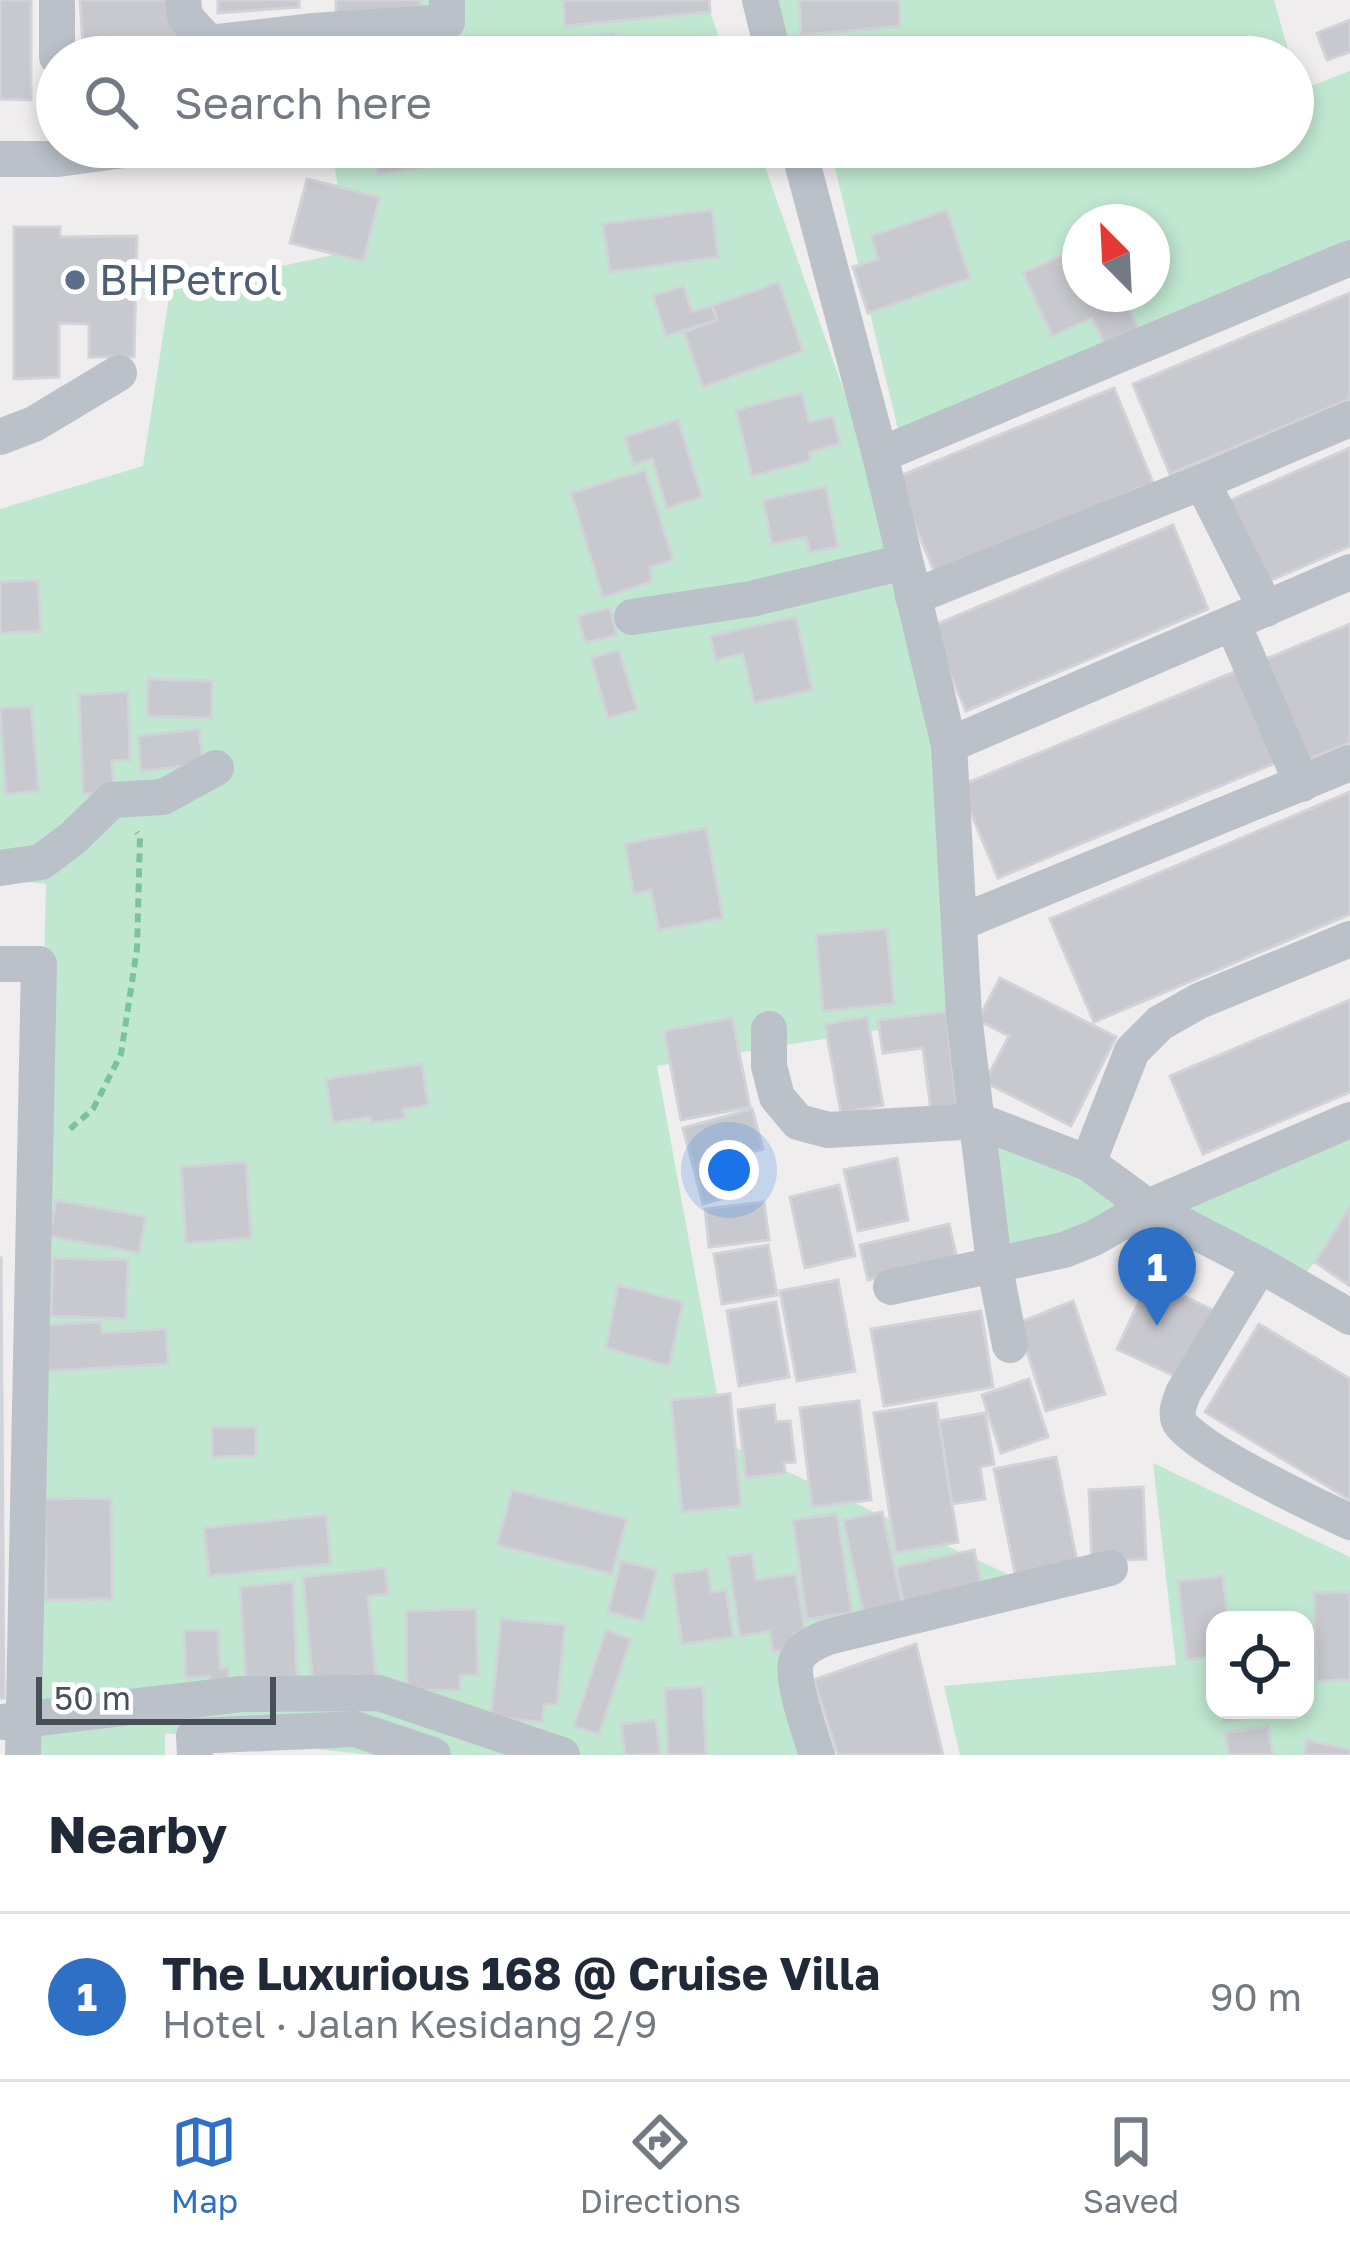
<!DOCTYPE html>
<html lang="en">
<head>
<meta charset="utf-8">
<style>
  body { margin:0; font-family:"Golos Text",sans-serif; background:#f6f6f7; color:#1f2937 }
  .controls { position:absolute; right:36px; bottom:36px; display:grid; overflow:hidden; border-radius:24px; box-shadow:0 6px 18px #0003 }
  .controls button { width:108px; height:108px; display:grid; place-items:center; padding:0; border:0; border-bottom:3px solid #e0e1e3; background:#fff; color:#1f2937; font:60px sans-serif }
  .compass { position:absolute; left:1062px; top:204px; width:108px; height:108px; border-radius:50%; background:#fff; box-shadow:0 6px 18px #0003; rotate:336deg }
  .scale { position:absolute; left:36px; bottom:30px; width:240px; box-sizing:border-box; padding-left:12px; border:6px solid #475058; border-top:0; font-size:33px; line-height:42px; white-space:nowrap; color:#475058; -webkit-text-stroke:9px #fff; paint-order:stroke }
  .you { position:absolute; left:729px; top:1170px; width:42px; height:42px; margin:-30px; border:9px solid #fff; border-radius:50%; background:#1a73e8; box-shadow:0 0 0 18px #1a73e833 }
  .badge { display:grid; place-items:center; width:78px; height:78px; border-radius:50%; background:#2f70c7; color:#fff; font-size:39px; font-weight:700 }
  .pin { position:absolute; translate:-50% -99px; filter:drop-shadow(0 3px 6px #0008) }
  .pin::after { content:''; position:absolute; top:63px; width:42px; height:36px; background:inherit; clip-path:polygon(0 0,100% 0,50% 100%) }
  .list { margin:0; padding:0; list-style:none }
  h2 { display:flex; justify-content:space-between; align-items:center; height:156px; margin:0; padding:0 48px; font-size:51px }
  h2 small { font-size:39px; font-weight:400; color:#747a83 }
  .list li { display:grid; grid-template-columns:78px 1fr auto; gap:36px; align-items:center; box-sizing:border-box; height:168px; padding:0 48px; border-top:3px solid #e0e1e3 }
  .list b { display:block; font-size:45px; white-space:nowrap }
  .list p { margin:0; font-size:39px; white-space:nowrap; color:#747a83 }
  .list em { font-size:39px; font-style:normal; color:#747a83 }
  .icon { flex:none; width:66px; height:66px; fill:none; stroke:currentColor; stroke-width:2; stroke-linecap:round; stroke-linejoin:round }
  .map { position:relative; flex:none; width:1350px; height:1755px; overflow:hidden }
  .search { position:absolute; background:#fff; box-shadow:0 6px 18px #0003; left:36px; right:36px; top:36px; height:132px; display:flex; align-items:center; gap:30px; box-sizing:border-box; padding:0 42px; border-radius:66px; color:#747a83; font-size:45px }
  .sheet { height:324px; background:#fff }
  nav { display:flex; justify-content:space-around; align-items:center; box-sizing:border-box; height:168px; border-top:3px solid #e0e1e3; background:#fff; font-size:33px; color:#747a83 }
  nav a { display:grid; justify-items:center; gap:6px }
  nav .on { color:#2f70c7 }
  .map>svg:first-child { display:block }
  .green { fill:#c0e8d0; fill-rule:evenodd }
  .building { fill:#c7c9cf; stroke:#d1d3d8; stroke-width:3 }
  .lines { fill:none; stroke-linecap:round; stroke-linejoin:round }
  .path { stroke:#7cc2a0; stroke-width:6; stroke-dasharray:9 6; stroke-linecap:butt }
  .minor { stroke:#bac1c8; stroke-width:36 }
  .service-dot { fill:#5c6f8a; stroke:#fff; stroke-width:4.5 }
  .labels { text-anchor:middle; stroke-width:12; stroke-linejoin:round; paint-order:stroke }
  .service-label { font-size:42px; fill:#4e5e75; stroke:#fff; text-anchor:start }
</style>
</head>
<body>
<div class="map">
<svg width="1350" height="1755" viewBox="0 0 1350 1755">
  <rect width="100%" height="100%" fill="#efeded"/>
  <!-- green -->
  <g class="green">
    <polygon points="381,0 660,0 710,12 726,57 318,57 314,31"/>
    <polygon points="760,0 1274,0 1290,57 796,57"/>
    <path d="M 1293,67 L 1300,90 L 1350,71 L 1350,259 L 902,446 L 830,147 L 1293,147 ZM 1080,222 L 1152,222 L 1152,294 L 1080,294 Z"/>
    <polygon points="332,147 758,147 904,562 949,745 964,1016 657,1066 726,1443 1016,1578 810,1645 823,1755 372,1755 165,1733 165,1755 23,1755 46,884 0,879 0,509 143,466 170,290 347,252"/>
    <polygon points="979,1124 1148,1207 994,1263"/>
    <polygon points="1350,1135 1350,1207 1315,1262 1301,1278 1183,1208"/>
    <path d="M 1153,1463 L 1350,1557 L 1350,1755 L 960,1755 L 944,1686 L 1176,1665 ZM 1215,1620 L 1305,1620 L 1305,1710 L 1215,1710 Z"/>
  </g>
  <!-- building -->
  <g class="building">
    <polygon points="0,0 31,0 31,100 0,99"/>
    <polygon points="80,0 181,0 184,57 84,57"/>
    <polygon points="218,0 299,0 299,7 218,13"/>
    <polygon points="336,0 421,0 421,6 336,16"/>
    <polygon points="563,0 709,0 710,12 565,26"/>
    <polygon points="799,0 899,0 900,26 801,35"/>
    <polygon points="1350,20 1350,52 1327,60 1317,33"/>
    <polygon points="613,34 616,57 556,57 554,40"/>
    <polygon points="374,147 421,147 424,167 378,174"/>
    <polygon points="307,179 380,197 363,261 290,243"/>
    <polygon points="712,210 718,257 610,272 603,224"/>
    <polygon points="947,210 970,278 868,313 853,267 878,259 871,236"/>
    <polygon points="14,227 60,227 60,237 137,236 134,357 89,357 89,324 59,323 59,377 14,379"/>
    <polygon points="1080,247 1080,294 1123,294 1140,332 1106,348 1092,318 1052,336 1023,273"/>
    <polygon points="779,282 803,351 703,387 684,332 717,320 712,306"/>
    <polygon points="684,286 692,312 712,306 717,320 666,336 653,296"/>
    <polygon points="1350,293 1350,399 1170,474 1133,384"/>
    <polygon points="1114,388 1153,483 935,573 895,478"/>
    <polygon points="802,393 809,422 833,416 840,444 809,452 811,461 752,476 736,410"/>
    <polygon points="678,420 702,497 667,508 652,459 633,465 625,437"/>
    <polygon points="1350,448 1350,546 1260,585 1224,503"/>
    <polygon points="645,470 673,560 650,567 651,582 603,597 571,493"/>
    <polygon points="826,487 838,547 810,552 806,537 772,544 763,500"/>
    <polygon points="1173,525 1208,609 966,711 930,627"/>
    <polygon points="38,580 41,631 0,633 0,582"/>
    <polygon points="610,608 617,635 585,643 578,616"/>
    <polygon points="796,617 812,690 754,703 743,654 716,660 710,636"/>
    <polygon points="1350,624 1350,743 1309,759 1266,659"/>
    <polygon points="619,650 637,710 608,718 591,658"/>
    <polygon points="1239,670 1278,762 998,878 960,786"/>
    <polygon points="148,679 212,681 211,718 147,716"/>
    <polygon points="128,692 130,760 112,761 114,793 83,794 79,695"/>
    <polygon points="31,706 39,791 6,794 0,709"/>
    <polygon points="199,729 203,764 141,771 138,736"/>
    <polygon points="1350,792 1350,914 1094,1022 1050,919"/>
    <polygon points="706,828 723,918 659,930 651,890 634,894 625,844"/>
    <polygon points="887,929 894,1004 823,1011 816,935"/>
    <polygon points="1000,978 1116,1037 1071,1126 985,1082 1009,1036 978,1020"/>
    <polygon points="1350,1000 1350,1092 1203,1154 1170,1076"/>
    <polygon points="946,1012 958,1115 932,1118 923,1048 883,1053 878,1020"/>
    <polygon points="867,1017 883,1105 841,1113 825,1024"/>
    <polygon points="732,1018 750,1107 681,1120 664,1031"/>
    <polygon points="422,1064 428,1105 403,1109 405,1118 371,1123 370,1117 333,1123 326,1079"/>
    <polygon points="752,1109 763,1149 740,1155 750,1191 703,1204 683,1128"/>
    <polygon points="897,1158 908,1220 858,1231 844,1170"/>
    <polygon points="246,1162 251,1238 186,1243 181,1167"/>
    <polygon points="839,1185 855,1256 805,1268 790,1197"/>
    <polygon points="56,1200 146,1217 139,1253 49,1236"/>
    <polygon points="764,1202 769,1240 709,1247 705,1209"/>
    <polygon points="1350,1207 1350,1286 1315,1262"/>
    <polygon points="949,1224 957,1258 868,1280 860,1245"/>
    <polygon points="768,1245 777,1295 722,1304 714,1254"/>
    <polygon points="1,1258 4,1698 0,1698 0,1258"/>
    <polygon points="53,1258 128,1260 126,1319 51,1316"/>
    <polygon points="838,1280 855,1371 797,1381 780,1291"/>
    <polygon points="1149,1280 1213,1310 1181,1379 1117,1349"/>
    <polygon points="618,1285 683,1302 669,1366 606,1348"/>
    <polygon points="1073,1301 1105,1394 1046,1411 1018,1323"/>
    <polygon points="776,1302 789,1377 739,1386 727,1311"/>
    <polygon points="981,1311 993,1387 884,1406 871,1329"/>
    <polygon points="101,1322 102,1333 166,1329 168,1364 48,1371 45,1325"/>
    <polygon points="1259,1324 1350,1379 1350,1500 1205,1412"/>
    <polygon points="1029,1379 1048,1437 1001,1453 982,1395"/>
    <polygon points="730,1394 741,1506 682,1512 671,1400"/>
    <polygon points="859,1401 871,1500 812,1507 800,1408"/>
    <polygon points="936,1403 958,1542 896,1553 874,1413"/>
    <polygon points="774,1405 776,1422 790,1421 795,1462 784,1463 785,1473 746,1478 738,1410"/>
    <polygon points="985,1413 994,1464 980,1467 985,1499 952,1504 939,1421"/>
    <polygon points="212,1427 256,1427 256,1456 212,1457"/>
    <polygon points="1056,1457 1078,1566 1016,1578 994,1469"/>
    <polygon points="1143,1487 1146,1559 1092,1561 1089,1490"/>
    <polygon points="512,1490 627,1519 612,1574 497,1545"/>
    <polygon points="111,1498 112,1599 46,1600 45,1499"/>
    <polygon points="882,1512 903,1606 864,1615 843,1520"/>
    <polygon points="837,1514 852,1613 807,1619 793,1520"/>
    <polygon points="326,1515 331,1564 209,1576 204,1528"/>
    <polygon points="974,1550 982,1588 904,1605 896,1567"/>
    <polygon points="752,1553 756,1580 796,1574 805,1632 795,1633 797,1648 773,1652 770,1631 740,1636 728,1557"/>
    <polygon points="621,1561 657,1570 643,1621 608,1612"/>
    <polygon points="385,1568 388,1594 368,1596 376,1677 313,1683 303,1577"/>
    <polygon points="708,1569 711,1592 726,1590 733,1637 682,1644 672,1574"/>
    <polygon points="1223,1576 1228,1620 1215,1620 1215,1656 1187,1660 1178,1581"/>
    <polygon points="293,1582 297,1679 246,1681 240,1587"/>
    <polygon points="1350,1592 1350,1680 1316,1681 1314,1593"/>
    <polygon points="476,1609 478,1675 460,1675 460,1690 407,1691 406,1611"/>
    <polygon points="501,1619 565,1625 557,1705 544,1704 542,1722 491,1717"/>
    <polygon points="218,1630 220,1669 228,1668 229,1687 211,1687 210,1676 186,1678 184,1631"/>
    <polygon points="606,1630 631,1639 599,1734 574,1726"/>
    <polygon points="916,1644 943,1755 838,1755 814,1680"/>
    <polygon points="703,1687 706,1755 668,1755 665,1689"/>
    <polygon points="1222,1710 1294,1710 1224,1722"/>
    <polygon points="656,1720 660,1755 625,1755 621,1724"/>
    <polygon points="1268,1726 1273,1755 1229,1755 1225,1733"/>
    <polygon points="1307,1740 1350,1750 1350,1755 1304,1755"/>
  </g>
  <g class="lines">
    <!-- path -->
    <polyline class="path" points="70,1129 93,1109 121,1054 137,949 140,837 137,832"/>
    <!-- minor -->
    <g class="minor">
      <polyline points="57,0 57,57"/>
      <polyline points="183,0 185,17 209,43 208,57"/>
      <polyline points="760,0 774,57"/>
      <polyline points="209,43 314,31 447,22 447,0"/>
      <polyline points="798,147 880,455 949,745 964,1016 994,1263 1010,1345"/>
      <polyline points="0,159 58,159 146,147"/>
      <polyline points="0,437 34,424 119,373"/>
      <polyline points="880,455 1350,258"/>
      <polyline points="1202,482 1266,609"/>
      <polyline points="913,597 1202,482 1350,419"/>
      <polyline points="632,617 751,599 904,562"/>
      <polyline points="1233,624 1302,784"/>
      <polyline points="949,745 1350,572"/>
      <polyline points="0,868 41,862 73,838 112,800 163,797 216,768"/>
      <polyline points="959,923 1350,763"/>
      <polyline points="0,964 39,964 23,1755"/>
      <polyline points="769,1029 769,1066 777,1097 798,1122 828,1130 979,1121 1088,1163 1148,1207 1260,1265 1350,1317"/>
      <polyline points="1088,1163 1132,1051 1160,1023 1199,1001 1350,939"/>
      <path d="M 1260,1265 L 1183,1393 C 1180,1403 1175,1411 1179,1421 C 1188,1446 1320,1508 1350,1522"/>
      <polyline points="891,1287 1064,1250 1094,1238 1148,1207 1350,1120"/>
      <polyline points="4,1722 241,1694 379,1693 562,1755"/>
      <polyline points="195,1755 194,1736 355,1729 433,1755"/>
      <path d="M 817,1755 C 811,1735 789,1677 797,1659 C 803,1647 816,1642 828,1637 L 1110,1568"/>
    </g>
  </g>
  <!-- markers -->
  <circle class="service-dot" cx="75" cy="280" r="12"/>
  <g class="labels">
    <!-- service labels -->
    <g class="service-label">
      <text x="99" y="295">BHPetrol</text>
    </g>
  </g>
</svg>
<div class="controls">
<button><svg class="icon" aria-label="locate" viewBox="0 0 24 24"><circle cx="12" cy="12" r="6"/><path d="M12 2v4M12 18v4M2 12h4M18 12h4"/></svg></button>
</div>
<svg class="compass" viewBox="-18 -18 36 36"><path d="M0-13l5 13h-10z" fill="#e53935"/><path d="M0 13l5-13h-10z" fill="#747a83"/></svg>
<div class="scale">50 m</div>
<div class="you"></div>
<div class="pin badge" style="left:1157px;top:1326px">1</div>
<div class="search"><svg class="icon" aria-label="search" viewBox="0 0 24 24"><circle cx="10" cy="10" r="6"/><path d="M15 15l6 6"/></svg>Search here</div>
</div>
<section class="sheet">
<h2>Nearby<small></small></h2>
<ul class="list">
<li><span class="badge">1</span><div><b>The Luxurious 168 @ Cruise Villa</b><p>Hotel · Jalan Kesidang 2/9</p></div><em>90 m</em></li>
</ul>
</section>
<nav>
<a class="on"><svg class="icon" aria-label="map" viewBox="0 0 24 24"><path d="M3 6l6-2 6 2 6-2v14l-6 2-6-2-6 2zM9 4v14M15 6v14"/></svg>Map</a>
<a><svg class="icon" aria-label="directions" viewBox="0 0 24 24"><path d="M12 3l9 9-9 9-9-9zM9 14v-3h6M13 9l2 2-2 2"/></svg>Directions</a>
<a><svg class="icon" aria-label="saved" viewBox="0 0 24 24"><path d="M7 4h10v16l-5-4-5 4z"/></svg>Saved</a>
</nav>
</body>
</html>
